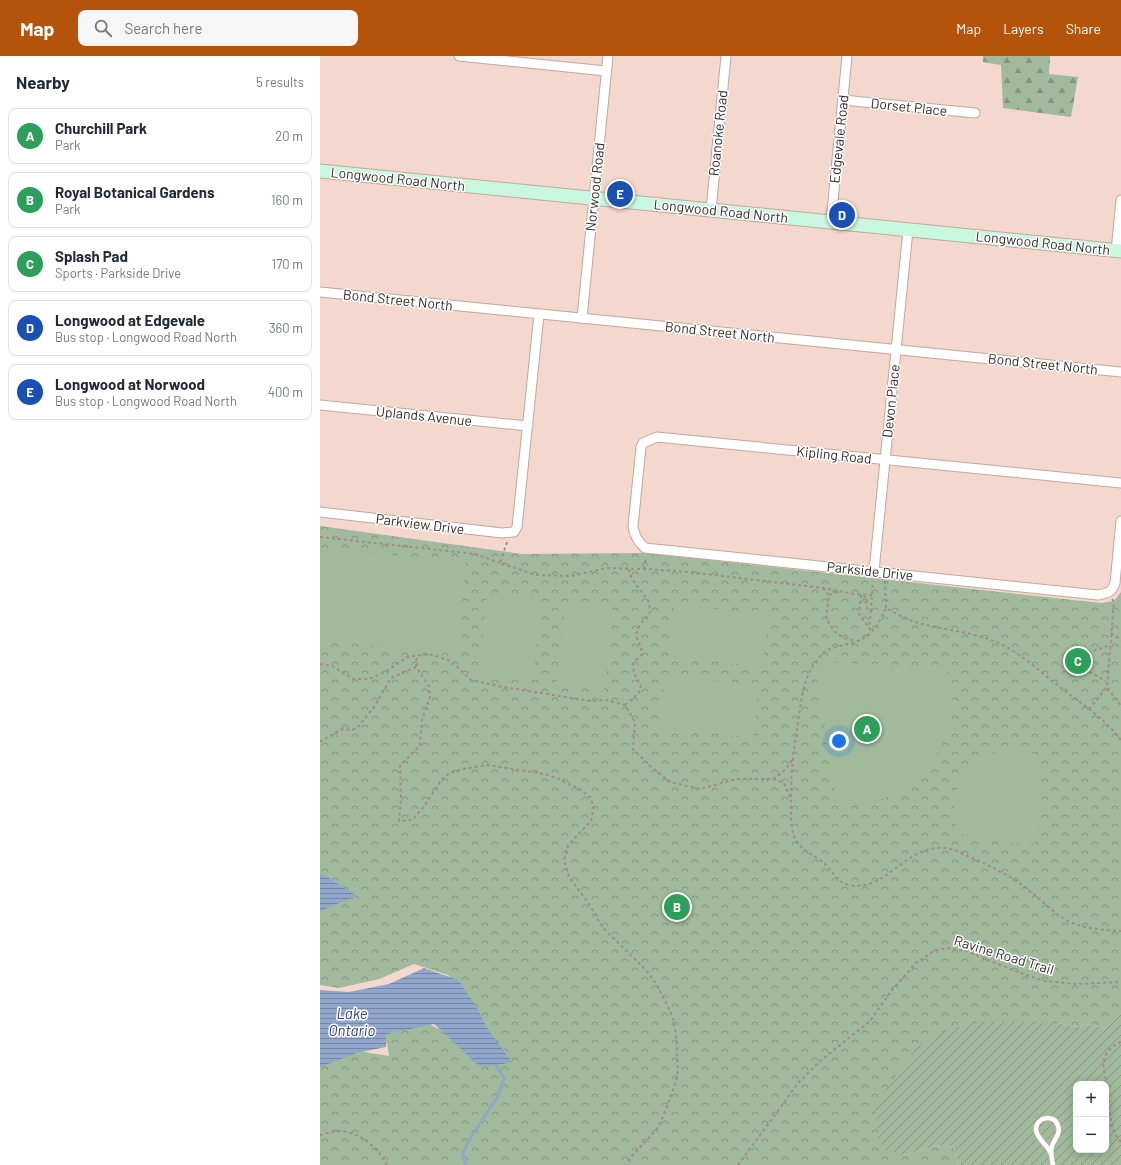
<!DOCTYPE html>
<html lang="en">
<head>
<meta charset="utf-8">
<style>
  body { margin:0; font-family:Barlow,sans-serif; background:#f6f6f7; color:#1f2937 }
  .controls { position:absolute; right:12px; bottom:12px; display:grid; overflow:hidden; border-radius:8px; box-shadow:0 2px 10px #0003 }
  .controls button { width:36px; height:36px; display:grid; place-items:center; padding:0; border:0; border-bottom:1px solid #e0e1e3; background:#fff; color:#1f2937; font:20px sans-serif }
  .you { position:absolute; left:519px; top:685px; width:14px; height:14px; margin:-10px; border:3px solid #fff; border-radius:50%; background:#1a73e8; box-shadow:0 0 0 6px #1a73e833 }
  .badge { display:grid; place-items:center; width:26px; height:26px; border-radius:50%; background:#b45309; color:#fff; font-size:13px; font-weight:700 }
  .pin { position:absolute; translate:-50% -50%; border:2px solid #fff; box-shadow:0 1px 4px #0006 }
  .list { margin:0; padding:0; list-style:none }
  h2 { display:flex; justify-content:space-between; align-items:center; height:52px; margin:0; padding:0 16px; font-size:17px }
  h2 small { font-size:13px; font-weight:400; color:#747a83 }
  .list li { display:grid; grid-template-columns:26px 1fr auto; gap:12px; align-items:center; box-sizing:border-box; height:56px; margin:0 8px 8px; padding:0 8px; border:1px solid #e0e1e3; border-radius:8px }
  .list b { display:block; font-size:15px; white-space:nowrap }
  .list p { margin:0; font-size:13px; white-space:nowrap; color:#747a83 }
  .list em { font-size:13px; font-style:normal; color:#747a83 }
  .icon { flex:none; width:22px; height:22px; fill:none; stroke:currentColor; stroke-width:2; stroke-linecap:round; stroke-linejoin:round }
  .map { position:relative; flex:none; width:801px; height:1109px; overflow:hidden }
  header { display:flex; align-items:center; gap:24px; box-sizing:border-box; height:56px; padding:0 20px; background:#b45309; color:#fff }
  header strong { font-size:19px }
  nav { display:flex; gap:22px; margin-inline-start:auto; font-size:14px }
  .search { width:280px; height:36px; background:#f6f6f7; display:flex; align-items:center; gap:10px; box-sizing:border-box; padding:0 14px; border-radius:8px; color:#747a83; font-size:15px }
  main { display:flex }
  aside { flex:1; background:#fff }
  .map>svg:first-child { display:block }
  .forest { fill:url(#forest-firs) }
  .park { fill:url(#park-crowns) }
  .garden { fill:url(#garden-furrows); fill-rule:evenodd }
  .pitch { fill:#a0ba9b }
  .water { fill:url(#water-rules) }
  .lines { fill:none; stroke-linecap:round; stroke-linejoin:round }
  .stream { stroke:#90a6cb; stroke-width:3 }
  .lane-casing { stroke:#c2a79d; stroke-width:6 }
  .street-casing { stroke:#c2a79d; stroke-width:11 }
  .secondary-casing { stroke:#c2a79d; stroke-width:15 }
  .path { stroke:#a18d85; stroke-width:2; stroke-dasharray:3 3; stroke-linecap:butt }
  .lane { stroke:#fff; stroke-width:4.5 }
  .street { stroke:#fff; stroke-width:9 }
  .secondary { stroke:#c8f8e0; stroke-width:13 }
  .labels { text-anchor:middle; stroke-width:3; stroke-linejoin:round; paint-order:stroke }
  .street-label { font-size:14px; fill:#352b27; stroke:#fff }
  .water-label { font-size:15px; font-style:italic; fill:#2a4676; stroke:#fff }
</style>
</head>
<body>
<header>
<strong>Map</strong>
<div class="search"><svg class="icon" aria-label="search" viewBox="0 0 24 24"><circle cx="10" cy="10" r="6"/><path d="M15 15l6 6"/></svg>Search here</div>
<nav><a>Map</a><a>Layers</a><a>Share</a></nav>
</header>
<main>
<aside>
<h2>Nearby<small>5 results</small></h2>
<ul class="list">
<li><span class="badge" style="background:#2e9e5b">A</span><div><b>Churchill Park</b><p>Park</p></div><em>20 m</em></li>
<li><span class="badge" style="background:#2e9e5b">B</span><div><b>Royal Botanical Gardens</b><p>Park</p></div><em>160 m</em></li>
<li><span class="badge" style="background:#2e9e5b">C</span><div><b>Splash Pad</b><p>Sports · Parkside Drive</p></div><em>170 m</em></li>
<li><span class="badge" style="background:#1a4fb4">D</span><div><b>Longwood at Edgevale</b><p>Bus stop · Longwood Road North</p></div><em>360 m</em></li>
<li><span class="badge" style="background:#1a4fb4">E</span><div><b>Longwood at Norwood</b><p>Bus stop · Longwood Road North</p></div><em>400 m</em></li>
</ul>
</aside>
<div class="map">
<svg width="801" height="1109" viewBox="0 0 801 1109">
  <defs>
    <pattern id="forest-firs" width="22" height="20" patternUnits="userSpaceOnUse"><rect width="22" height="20" fill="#a0ba9b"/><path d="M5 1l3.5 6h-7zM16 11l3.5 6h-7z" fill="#83977e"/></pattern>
    <pattern id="park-crowns" width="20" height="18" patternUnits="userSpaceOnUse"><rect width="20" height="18" fill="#a0ba9b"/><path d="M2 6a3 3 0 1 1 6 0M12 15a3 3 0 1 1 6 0" fill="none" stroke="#83977e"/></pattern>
    <pattern id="garden-furrows" width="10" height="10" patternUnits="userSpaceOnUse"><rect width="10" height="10" fill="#a0ba9b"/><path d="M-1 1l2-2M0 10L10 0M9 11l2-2" fill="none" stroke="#83977e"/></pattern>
    <pattern id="water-rules" width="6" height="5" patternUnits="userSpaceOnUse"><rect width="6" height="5" fill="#90a6cb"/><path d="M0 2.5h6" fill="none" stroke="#7687a5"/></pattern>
  </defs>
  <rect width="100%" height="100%" fill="#f4d8cd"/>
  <!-- forest -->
  <polygon class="forest" points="663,0 730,0 729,18 758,21 751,61 683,52 681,9 663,6"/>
  <!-- park -->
  <polygon class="park" points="0,470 202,498 326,497 781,547 794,545 801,536 801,956 786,972 769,968 758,971 737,967 708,967 583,1099 621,1089 633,1091 639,1109 0,1109 0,1003 26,993 69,1000 67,987 56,986 56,974 101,964 142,985 146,946 128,919 94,908 59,923 19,932 0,929"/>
  <!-- garden -->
  <path class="garden" d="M 801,956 L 801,1109 L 639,1109 L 633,1091 L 621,1089 L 583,1099 L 564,1094 L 558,1079 L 555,1049 L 597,991 L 627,974 L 663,965 L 737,967 L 758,971 L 769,968 L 786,972 ZM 756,1028 L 786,1028 L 786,1094 L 756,1094 Z"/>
  <!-- pitch -->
  <g class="pitch">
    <polygon points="0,492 146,507 137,598 0,584"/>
    <polygon points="167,539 221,544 213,623 159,618"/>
    <polygon points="246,548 294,554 284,635 236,629"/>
    <polygon points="354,548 449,559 442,611 348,600"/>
    <polygon points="502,606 626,611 633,645 627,680 610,710 584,734 552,747 517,748 495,612"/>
    <polygon points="345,619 439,629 433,682 339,671"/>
    <path d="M 681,694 L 699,694 L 717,699 L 720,756 L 716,786 L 709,789 L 640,778 C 638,773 635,767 635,761 C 631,737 643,712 664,701 C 669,698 676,696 681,694 Z"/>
  </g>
  <!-- water -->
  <g class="water">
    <path d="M 757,590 L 764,592 L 763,594 L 767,598 L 768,604 L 763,611 L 762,616 L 759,618 L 759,620 L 753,621 L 748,618 L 749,616 C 746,611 749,608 748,603 L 745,604 C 746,596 749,592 757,590 Z"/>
    <polygon points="0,818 6,820 37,840 0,855"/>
    <polygon points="104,912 138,924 156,950 167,972 192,1006 176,1009 159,1010 114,968 66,978 66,991 36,997 0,1011 0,934 29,936 69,928"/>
  </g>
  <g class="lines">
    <!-- stream -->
    <polyline class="stream" points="146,1109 143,1098 148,1086 178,1040 184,1022 176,1009"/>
    <!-- lane casing -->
    <g class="lane-casing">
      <path id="lane" d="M 731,1098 C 728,1089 717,1083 716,1074 C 715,1061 735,1057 738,1070 C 741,1078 734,1083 732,1090 C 730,1096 732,1103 733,1109"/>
    </g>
    <!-- street casing -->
    <g class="street-casing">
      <g id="street">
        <polyline points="139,0 286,15"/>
        <polyline points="523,44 655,57"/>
        <polyline points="391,154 406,0"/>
        <polyline points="511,166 527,0"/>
        <polyline points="796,195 801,144"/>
        <polyline points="0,236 801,316"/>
        <polyline points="262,262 288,0"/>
        <polyline points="0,349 208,370"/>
        <path d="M 801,427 L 337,381 L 323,387 L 321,391 L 313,470 C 314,479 318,486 325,492 L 778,539 C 788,537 792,536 795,527 L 801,465"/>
        <polyline points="0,456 182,477 194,476 197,471 219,258"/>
        <polyline points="554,515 588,174"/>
      </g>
    </g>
    <!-- secondary casing -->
    <g class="secondary-casing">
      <polyline id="secondary" points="0,115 801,195"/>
    </g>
    <!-- path -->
    <g class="path">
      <polyline points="0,481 155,498 180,507"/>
      <polyline points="187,486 180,507 216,519 251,520 287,512 324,513 369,516 503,532 533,538 552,539"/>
      <polyline points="324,513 326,502"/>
      <polyline points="565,525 566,552"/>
      <polyline points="503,532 509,539 506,562 514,575 524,582 535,585"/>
      <polyline points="509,539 519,535"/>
      <polyline points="541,539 539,558 549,572"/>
      <polyline points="544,539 548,555 551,554 553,525"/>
      <polyline points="792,543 794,546 787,631 801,650"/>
      <polyline points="551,554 549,572 552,576"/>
      <polyline points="791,577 801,584"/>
      <polyline points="768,597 790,589"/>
      <polyline points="0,608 12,610 33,623 49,623 67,615 87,601 109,598 131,605 151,624 183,631 271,645 286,644 305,649 315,666 313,693 330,710 350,726 380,733 417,723 453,723 464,727 470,741"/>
      <polyline points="96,611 97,600"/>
      <polyline points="764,613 786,625"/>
      <path d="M 305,649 L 319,637 L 321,630 L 314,617 L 313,608 L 322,598 C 322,592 319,588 317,582 C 314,573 325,563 330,556 L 329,546 L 312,523 L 308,512"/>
      <polyline points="769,653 787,631"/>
      <path d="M 801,684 C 785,663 762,648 741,632 C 719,615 697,593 671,584 C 647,575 623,574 599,567 C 587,564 577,558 566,552 C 561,562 557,572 548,579 C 536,590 516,587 503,597 C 499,601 496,606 493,610 C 483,625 482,643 479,660 C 474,690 470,720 471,751 C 471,760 471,769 473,777 C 477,794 494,798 505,808 C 513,816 517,826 529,829 C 567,838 587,783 631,793 C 638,795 645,799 652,802 C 673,811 693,821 711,836 C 724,846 735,859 750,866 C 766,873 784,874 801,875"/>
      <polyline points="0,686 22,673 32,674 38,671 54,651 71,622 96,611 109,630 110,641 102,664 100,689 80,710 81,743 79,765 92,764 103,752 122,723 130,717 143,713 167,709 225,718 239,723 261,734 270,741 274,751 271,765 248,789 244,805 249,821 269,848 283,872 326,914 337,929 353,961 356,980 358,1014 356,1026 343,1061 337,1073 310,1102 307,1109"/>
      <polyline points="453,723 465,714 472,704"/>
      <path d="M 801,986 C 794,989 788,993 785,1001 C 781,1012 787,1024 788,1035 C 790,1049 789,1065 795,1078 C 797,1081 799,1083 801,1086"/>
      <path d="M 0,1079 C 6,1078 12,1075 18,1075 C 37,1074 60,1093 67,1109"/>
      <polyline points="418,1109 479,1026 499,1006 550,965 572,934 596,907 614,895 626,892 646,895 703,918 725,925 756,928 801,926"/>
    </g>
    <!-- lane -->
    <use href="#lane" class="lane"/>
    <!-- street -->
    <use href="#street" class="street"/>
    <!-- secondary -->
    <use href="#secondary" class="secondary"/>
  </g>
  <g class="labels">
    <!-- street labels -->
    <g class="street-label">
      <text transform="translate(589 51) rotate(6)" y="5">Dorset Place</text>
      <text transform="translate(398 77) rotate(-84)" y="5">Roanoke Road</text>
      <text transform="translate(519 83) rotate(-84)" y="5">Edgevale Road</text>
      <text transform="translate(78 123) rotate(6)" y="5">Longwood Road North</text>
      <text transform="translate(275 131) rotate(-84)" y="5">Norwood Road</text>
      <text transform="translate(401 155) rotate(6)" y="5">Longwood Road North</text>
      <text transform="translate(723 187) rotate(6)" y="5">Longwood Road North</text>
      <text transform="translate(78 244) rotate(6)" y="5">Bond Street North</text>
      <text transform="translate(400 276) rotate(6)" y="5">Bond Street North</text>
      <text transform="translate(723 308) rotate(6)" y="5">Bond Street North</text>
      <text transform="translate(571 345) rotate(-84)" y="5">Devon Place</text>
      <text transform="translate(104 360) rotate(6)" y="5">Uplands Avenue</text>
      <text transform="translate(514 399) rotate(6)" y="5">Kipling Road</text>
      <text transform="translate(100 468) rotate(7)" y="5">Parkview Drive</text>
      <text transform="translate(550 515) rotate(6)" y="5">Parkside Drive</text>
      <text transform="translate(684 899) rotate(17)" y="5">Ravine Road Trail</text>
    </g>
    <!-- water labels -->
    <g class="water-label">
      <text x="32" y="963">Lake<tspan x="32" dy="17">Ontario</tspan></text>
    </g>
  </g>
</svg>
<div class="controls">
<button>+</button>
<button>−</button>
</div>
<div class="you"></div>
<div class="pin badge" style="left:547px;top:673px;background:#2e9e5b">A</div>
<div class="pin badge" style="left:357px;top:851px;background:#2e9e5b">B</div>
<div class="pin badge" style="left:758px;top:605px;background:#2e9e5b">C</div>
<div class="pin badge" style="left:522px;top:159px;background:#1a4fb4">D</div>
<div class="pin badge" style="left:300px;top:138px;background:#1a4fb4">E</div>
</div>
</main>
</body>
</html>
